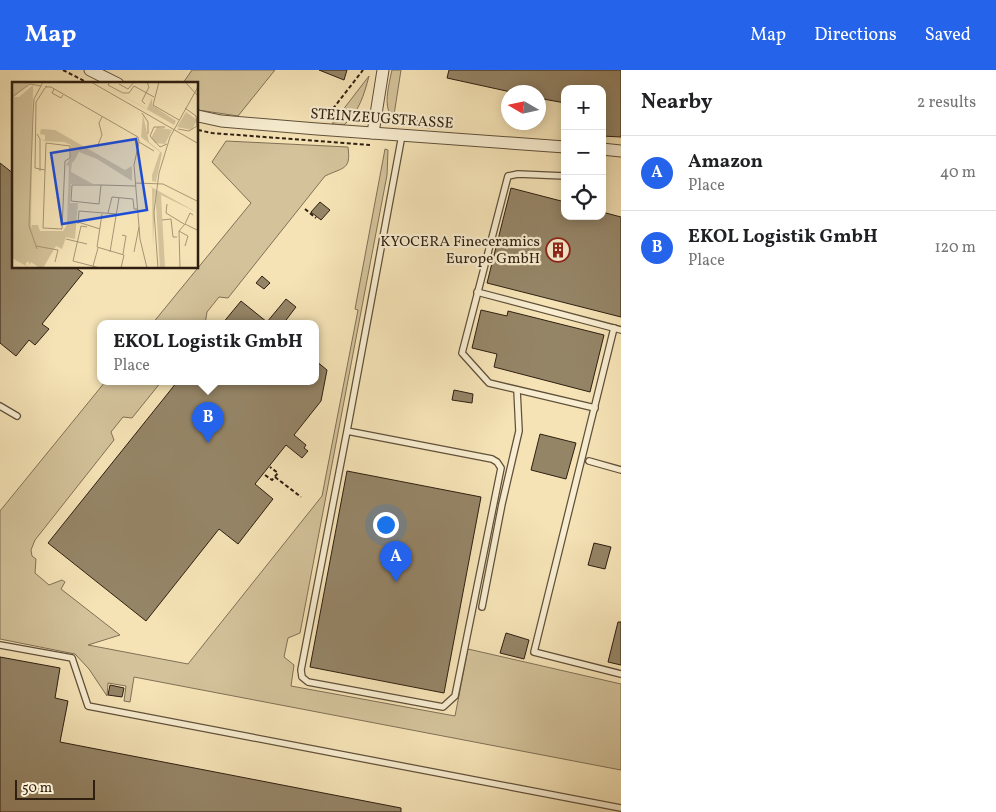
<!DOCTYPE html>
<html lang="en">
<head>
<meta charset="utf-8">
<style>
  body { margin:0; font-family:Vollkorn,serif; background:#f2f2f2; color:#202124 }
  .controls { position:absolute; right:15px; top:15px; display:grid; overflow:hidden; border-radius:10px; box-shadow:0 2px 12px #0003 }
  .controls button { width:45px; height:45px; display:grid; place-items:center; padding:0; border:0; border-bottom:1px solid #e0e0e0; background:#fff; color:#202124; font:25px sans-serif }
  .compass { position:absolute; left:501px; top:15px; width:45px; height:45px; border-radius:50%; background:#fff; box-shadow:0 2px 12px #0003; rotate:279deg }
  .scale { position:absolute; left:15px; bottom:12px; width:80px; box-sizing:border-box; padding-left:5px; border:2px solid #2e1f11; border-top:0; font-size:14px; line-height:18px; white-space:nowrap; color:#2e1f11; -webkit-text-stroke:4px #f8edd0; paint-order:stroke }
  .you { position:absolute; left:385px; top:454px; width:18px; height:18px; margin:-12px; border:4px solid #fff; border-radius:50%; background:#1a73e8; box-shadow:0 0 0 8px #1a73e833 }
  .badge { display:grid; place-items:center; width:32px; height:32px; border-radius:50%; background:#2563eb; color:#fff; font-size:16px; font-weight:700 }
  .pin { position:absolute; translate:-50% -41px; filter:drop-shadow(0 1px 2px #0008) }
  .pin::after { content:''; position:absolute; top:26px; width:18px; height:15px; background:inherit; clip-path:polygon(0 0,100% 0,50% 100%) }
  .popup { position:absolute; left:97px; top:250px; width:222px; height:65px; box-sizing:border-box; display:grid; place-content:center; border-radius:10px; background:#fff; filter:drop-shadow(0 1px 4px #0005); font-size:16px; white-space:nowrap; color:#757577 }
  .popup b { font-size:19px; color:#202124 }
  .popup::after { content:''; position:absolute; left:50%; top:100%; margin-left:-10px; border:10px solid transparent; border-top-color:#fff }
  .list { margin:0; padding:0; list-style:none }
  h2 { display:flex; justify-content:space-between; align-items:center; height:65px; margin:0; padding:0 20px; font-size:21px }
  h2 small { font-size:16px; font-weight:400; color:#757577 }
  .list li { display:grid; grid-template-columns:32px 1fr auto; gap:15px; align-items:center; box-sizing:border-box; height:75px; padding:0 20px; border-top:1px solid #e0e0e0 }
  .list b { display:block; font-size:19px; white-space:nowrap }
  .list p { margin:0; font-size:16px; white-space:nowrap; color:#757577 }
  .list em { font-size:16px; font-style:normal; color:#757577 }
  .icon { flex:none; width:28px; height:28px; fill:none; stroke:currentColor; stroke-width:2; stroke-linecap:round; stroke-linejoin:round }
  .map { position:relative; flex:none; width:621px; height:742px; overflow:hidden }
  header { display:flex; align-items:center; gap:30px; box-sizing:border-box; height:70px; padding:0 25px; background:#2563eb; color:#fff }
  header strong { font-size:24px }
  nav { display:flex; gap:28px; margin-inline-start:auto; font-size:18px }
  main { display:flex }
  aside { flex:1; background:#fff }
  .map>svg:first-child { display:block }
  .green { fill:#d3c29a; stroke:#807056 }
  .building { fill:#958567; stroke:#2e1f11 }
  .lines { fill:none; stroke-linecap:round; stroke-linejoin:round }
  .lane-casing { stroke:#60503a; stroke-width:8 }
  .street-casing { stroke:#60503a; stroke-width:13 }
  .path { stroke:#2e1f11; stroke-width:2; stroke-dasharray:4 2.5; stroke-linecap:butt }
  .lane { stroke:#f8edd0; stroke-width:5.5 }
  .street { stroke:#f8edd0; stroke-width:11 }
  .labels { text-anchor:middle; stroke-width:4.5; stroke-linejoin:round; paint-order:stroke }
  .street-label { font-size:15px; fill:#2e1f11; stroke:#f8edd0 }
  .poi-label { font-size:15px; fill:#2e1f11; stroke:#f8edd0; text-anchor:end }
  .inset-road { fill:none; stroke:#a59574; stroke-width:1 }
  .view { fill:#1d4ed8; fill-opacity:0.15; stroke:#1d4ed8; stroke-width:2.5 }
  .inset-edge { fill:none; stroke:#2e1f11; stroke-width:2.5 }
</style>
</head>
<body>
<header>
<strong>Map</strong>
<nav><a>Map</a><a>Directions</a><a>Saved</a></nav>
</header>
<main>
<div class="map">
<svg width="621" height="742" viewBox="0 0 621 742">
  <rect width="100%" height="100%" fill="#f5e3b6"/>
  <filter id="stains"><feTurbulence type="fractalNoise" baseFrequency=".004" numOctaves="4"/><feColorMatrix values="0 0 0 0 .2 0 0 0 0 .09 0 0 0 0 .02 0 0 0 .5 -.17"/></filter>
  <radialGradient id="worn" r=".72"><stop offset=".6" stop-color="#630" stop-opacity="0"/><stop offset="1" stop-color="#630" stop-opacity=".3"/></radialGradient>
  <!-- green -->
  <g class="green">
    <polygon points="192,0 275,0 238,46 198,40 198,14 176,14 177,11 183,13"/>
    <path d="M 392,0 L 401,0 L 394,45 L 430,53 L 430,58 C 384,54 382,43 392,0 Z"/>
    <path d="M 369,6 C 364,25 359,42 344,55 L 332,54 Z"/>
    <path d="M 226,71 L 348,77 C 351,100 344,97 325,106 L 228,228 L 219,227 L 207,242 L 205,254 L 152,254 L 251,133 L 212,92 Z"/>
    <polygon points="385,79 388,80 387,105 300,563 288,568 284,587 294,595 291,616 455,646 468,579 621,614 621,700 134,607 130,632 124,631 126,616 108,613 107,626 89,599 75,584 0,569 0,441 105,312 161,312 132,348 123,347 111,362 114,370 35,470 31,480 32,486 36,489 35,503 49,515 62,510 65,512 61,519 120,565 88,575 188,594 322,426 358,240 355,239"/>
  </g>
  <!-- building -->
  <g class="building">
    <polygon points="319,0 347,0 344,10"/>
    <polygon points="449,0 621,0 621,67 602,66 602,19 565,19 565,33 538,28 538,22 511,22 447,8"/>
    <polygon points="0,93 14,104 14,198 76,198 83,203 42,254 49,259 35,275 29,270 16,286 0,273"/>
    <polygon points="511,118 565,132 565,146 602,146 602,142 621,147 621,247 487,213"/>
    <polygon points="320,132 330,140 321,150 311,142"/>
    <polygon points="262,206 270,213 264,219 256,213"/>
    <polygon points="286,229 296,237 283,254 222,254 241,231 267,252"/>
    <polygon points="481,240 507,246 508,241 604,265 590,322 494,297 497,284 472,278"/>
    <polygon points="316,291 327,300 321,331 294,365 306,375 304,378 308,381 302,388 286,375 255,414 273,429 238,474 219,459 146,551 48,473 177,312 316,312"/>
    <polygon points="454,320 473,324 472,333 452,330"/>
    <polygon points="540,364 576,373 566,409 531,400"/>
    <polygon points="347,401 481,427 444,623 310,597"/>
    <polygon points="594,473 611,477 605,499 588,495"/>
    <polygon points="618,552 621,552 621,595 608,592"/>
    <polygon points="506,563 529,570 524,589 500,583"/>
    <polygon points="0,587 60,598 55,628 68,631 60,672 401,738 401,742 0,742"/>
    <polygon points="110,615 124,618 122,627 108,625"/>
  </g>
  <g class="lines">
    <!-- lane casing -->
    <g class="lane-casing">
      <g id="lane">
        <polyline points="565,106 518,104 508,106 462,283 489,313 595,338"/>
        <polyline points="477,222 621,260"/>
        <polyline points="614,258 534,582 621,604"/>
        <polyline points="0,336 17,346"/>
        <polyline points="347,361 301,600 302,607 308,612 443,637 455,626 501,398 497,392 492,389 347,361 402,65"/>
        <polyline points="589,391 621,400"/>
        <polyline points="482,537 502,434 519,361 517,320"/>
        <polyline points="0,575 72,588 88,636 621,738"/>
      </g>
    </g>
    <!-- street casing -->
    <g class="street-casing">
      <g id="street">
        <polyline points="90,0 118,14"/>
        <polyline points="198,46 221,51 317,59 565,77"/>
        <polyline points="373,63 383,0"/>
        <polyline points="602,79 621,81"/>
      </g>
    </g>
    <!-- path -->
    <g class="path">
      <polyline points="63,0 90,14"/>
      <polyline points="325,49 363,0"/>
      <polyline points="198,60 212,63 370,75"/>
      <polyline points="305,139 316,148"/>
      <polyline points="265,405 272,410 278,403 270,397"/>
      <polyline points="275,407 301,427"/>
    </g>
    <!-- lane -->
    <use href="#lane" class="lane"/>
    <!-- street -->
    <use href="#street" class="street"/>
  </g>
  <!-- icons -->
  <defs>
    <g id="building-ring" transform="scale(1.25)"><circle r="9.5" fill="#f8edd0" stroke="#8f2418" stroke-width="1.5"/><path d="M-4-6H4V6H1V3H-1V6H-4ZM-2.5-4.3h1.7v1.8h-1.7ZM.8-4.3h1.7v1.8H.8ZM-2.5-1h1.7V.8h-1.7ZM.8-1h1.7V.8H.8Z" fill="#8f2418"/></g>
  </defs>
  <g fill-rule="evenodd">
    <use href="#building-ring" x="558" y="180"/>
  </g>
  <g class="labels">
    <!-- street labels -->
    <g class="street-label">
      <text transform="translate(382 48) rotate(4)" y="5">STEINZEUGSTRASSE</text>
    </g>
    <!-- poi labels -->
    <g class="poi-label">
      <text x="540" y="176">KYOCERA Fineceramics<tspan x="540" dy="17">Europe GmbH</tspan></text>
    </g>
  </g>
  <!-- overview -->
  <g transform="translate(12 12)">
    <rect width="186" height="186" fill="#f5e3b6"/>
    <path d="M 0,0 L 19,0 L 2,15 L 7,15 L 21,3 L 19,146 L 20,143 L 26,143 L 28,149 L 51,149 L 55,143 L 57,84 L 54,83 L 58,76 L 59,63 L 52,60 L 30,59 L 33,58 L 33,53 L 28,52 L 29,47 L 43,48 L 113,88 L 120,84 L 120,99 L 85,77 L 67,70 L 61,81 L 60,79 L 59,90 L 81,102 L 59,102 L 58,121 L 66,121 L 63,157 L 54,155 L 50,167 L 44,164 L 31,186 L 24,186 L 25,184 L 19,180 L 18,183 L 16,179 L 13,182 L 16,185 L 0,176 ZM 87,0 L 135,27 L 140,16 L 140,23 L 164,39 L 162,43 L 157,40 ZM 174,30 L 185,38 L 180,48 L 165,45 ZM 131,33 L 137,60 L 150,71 L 144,100 L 140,99 L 140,93 L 148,70 L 129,55 ZM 145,45 L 160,48 L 153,62 L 143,61 L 139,56 ZM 134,102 L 186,131 L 149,113 L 153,186 L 148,186 L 143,107 L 141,165 L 140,106 Z" fill="#d3c29a"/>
    <path class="inset-road" d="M 79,0 L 187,62M 98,0 L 96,3 L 111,11 L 117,11 L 122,4 L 142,15M 147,0 L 141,23 L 167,38M 173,0 L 187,15M 107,2 L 116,7 L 122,0M 35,4 L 33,5 L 39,5 L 126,55 L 127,60M 33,6 L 24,20 L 23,86 L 33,88M 42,7 L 40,11 L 49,16 L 51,13M 0,15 L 18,2 L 29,4M 133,22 L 130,19 L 137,5 L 135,0M 130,31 L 136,40 L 136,52M 153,45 L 142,45 L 138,54 L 148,65 L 155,62M 166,47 L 177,49 L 185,44 L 184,34 L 173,26M 25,52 L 28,57 L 28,89M 127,60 L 122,83 L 128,157 L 135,186M 127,60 L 142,69M 34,61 L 58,64 L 58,76 L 53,79 L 50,147 L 31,146 ZM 85,65 L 90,53 L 87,41 L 90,35M 123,101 L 151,102 L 187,120M 89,103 L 60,103 L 59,119 L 87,122 L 89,103 L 124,104M 155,122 L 154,131 L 172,142M 96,131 L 100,115 L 121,117 L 122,127 L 125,127M 90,132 L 85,165 L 112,173 L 109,186M 150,138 L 159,137 L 161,155 L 165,155M 66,140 L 88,147M 66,142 L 67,129 L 105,132M 173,142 L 178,131 L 181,133M 75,145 L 69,144 L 61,179 L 88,186M 167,149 L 176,154 L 173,164M 110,153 L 114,154 L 111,172M 54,157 L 75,162M 24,164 L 46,168 L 43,180M 25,167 L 17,144 L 21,33 L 22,17 L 31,0M 98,170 L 107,116M 122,170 L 127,145M 81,184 L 86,166M 146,186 L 142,130 L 147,91 L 158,55 L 187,3M 168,186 L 167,149 L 173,142 L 187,149"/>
    <path class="view" d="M 124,57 L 135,128 L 50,142 L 39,71 Z"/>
    <rect width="186" height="186" class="inset-edge"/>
  </g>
  <rect width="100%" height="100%" filter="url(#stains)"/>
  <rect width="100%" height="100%" fill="url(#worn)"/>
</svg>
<div class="controls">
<button>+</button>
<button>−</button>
<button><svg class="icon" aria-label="locate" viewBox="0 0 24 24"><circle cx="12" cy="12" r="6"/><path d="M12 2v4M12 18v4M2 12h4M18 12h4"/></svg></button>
</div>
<svg class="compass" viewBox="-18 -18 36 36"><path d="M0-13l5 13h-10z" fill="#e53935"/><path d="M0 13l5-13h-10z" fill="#757577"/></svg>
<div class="scale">50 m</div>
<div class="you"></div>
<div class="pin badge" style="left:396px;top:512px">A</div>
<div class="pin badge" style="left:208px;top:373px">B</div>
<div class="popup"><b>EKOL Logistik GmbH</b>Place</div>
</div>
<aside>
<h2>Nearby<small>2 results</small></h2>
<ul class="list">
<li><span class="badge">A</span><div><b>Amazon</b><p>Place</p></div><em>40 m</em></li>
<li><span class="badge">B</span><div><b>EKOL Logistik GmbH</b><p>Place</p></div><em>120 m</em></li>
</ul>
</aside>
</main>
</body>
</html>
